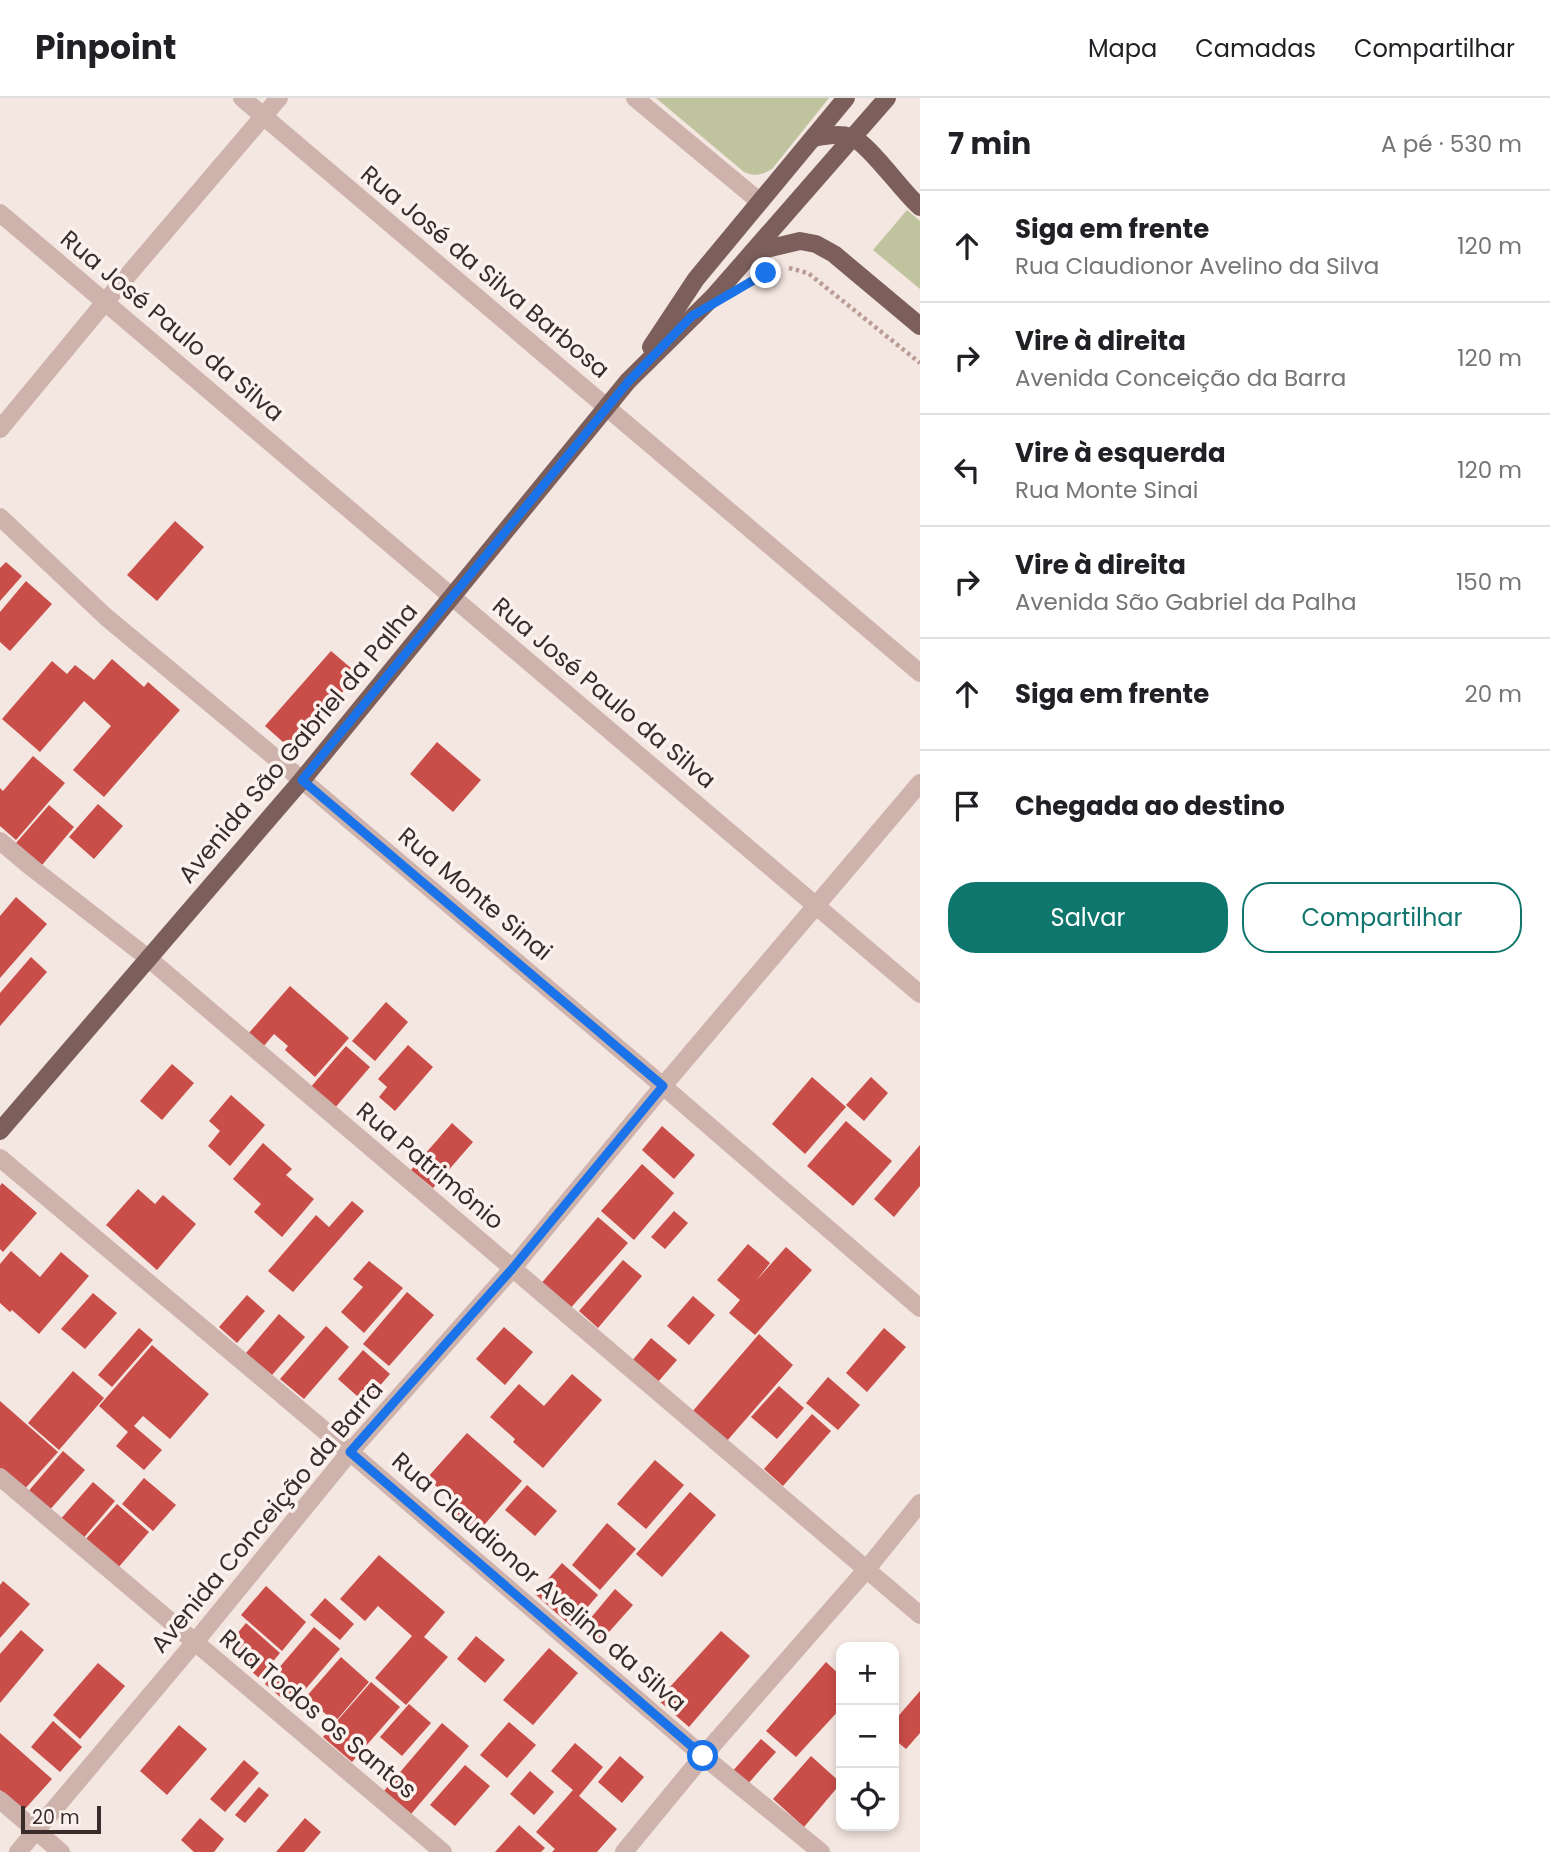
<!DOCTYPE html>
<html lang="pt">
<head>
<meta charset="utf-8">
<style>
  body { margin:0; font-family:Poppins,sans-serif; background:#f6f6f6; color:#202124 }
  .controls { position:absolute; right:21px; bottom:21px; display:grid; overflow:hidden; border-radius:14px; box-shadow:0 4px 10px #0003 }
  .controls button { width:63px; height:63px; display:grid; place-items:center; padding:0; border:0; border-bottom:2px solid #e0e0e0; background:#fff; color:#202124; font:35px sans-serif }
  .scale { position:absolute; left:21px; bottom:18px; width:80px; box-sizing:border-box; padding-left:7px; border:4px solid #3a2c2a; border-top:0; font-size:19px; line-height:24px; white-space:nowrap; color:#3a2c2a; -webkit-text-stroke:5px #fbf1ed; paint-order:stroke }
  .stop { position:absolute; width:21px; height:21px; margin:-16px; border:5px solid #1a73e8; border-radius:50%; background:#fff }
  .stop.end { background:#1a73e8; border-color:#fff; box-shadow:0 2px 7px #0008 }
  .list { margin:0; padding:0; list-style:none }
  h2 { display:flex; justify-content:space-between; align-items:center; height:91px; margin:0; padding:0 28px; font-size:30px }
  h2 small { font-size:23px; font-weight:400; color:#757577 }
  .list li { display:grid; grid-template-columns:46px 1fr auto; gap:21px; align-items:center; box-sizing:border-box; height:112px; padding:0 28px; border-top:2px solid #e0e0e0 }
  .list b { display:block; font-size:26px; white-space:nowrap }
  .list p { margin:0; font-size:23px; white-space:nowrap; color:#757577 }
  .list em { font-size:23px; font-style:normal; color:#757577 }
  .actions { display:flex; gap:14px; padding:21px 28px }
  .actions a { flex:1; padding:16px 0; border:2px solid #0f766e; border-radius:28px; text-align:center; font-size:24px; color:#0f766e }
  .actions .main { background:#0f766e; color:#fff }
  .icon { flex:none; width:38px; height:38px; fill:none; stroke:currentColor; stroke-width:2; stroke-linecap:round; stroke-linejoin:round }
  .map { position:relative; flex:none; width:920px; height:1754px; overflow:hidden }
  header { display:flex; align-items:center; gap:42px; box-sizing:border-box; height:98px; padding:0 35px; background:#fff; border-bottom:2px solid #e0e0e0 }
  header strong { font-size:33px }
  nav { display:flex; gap:38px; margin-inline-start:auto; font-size:24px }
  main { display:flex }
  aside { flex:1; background:#fff }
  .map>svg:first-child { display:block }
  .green { fill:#bfc49f }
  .building { fill:#c94d49 }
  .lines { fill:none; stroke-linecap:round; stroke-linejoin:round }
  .path { stroke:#b99d95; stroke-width:4.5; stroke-dasharray:3.5 3.5; stroke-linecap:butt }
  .minor { stroke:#cdb3ab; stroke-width:18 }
  .major { stroke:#7c5f5b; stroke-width:18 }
  .route { stroke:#1a73e8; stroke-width:9 }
  .labels { text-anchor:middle; stroke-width:7; stroke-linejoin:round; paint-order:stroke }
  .street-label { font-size:24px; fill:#3a2c2a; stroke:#fbf1ed }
</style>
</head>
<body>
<header>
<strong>Pinpoint</strong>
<nav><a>Mapa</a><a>Camadas</a><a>Compartilhar</a></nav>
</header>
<main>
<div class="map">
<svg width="920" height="1754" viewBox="0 0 920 1754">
  <rect width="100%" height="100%" fill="#f4e6e0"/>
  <!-- green -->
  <g class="green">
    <path d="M 656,0 L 829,0 L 772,71 C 762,77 755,79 744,74 Z"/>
    <polygon points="907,112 920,123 920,191 873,152"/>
  </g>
  <!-- building -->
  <g class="building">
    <polygon points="175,423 204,449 157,503 127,477"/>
    <polygon points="6,464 22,478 0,503 0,470"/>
    <polygon points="26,483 52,506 10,553 0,544 0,514"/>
    <polygon points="331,553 358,576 292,652 265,628"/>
    <polygon points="112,561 144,589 148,584 180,612 104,699 73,672 111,628 84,603 40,654 2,621 52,563 67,576 75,567 94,582"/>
    <polygon points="437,644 481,682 453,714 410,676"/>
    <polygon points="33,658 65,685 16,742 0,728 0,690 3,693"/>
    <polygon points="98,706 123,728 94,761 69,739"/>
    <polygon points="49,707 74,729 42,767 16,745"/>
    <polygon points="16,799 47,826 0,880 0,818"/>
    <polygon points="31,859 47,874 0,928 0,895"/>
    <polygon points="290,888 349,940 315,979 285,952 288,948 274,936 263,949 248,936"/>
    <polygon points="386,904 408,924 375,963 352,943"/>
    <polygon points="408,947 433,969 395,1013 379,999 387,989 378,981"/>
    <polygon points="346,948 370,969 334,1011 310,990"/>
    <polygon points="172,966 194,985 162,1022 140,1003"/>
    <polygon points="812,979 846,1009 805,1056 772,1026"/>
    <polygon points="871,979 888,995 864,1023 846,1007"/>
    <polygon points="231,997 265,1027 230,1068 208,1048 220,1033 209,1023"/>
    <polygon points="846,1023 892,1063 853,1108 807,1068"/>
    <polygon points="452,1025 473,1044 433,1090 411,1072"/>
    <polygon points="662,1028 695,1057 674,1081 642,1052"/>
    <polygon points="263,1045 292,1071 286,1077 314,1101 282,1139 254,1114 261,1106 233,1081"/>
    <polygon points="920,1047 920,1088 894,1119 874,1101"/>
    <polygon points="642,1066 674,1095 634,1142 601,1113"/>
    <polygon points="2,1085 37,1115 3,1154 0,1151 0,1088"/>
    <polygon points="138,1091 155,1106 163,1097 196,1126 157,1172 106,1127"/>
    <polygon points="352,1103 364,1113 293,1194 268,1173 316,1117 329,1129"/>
    <polygon points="674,1113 688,1125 665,1151 651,1139"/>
    <polygon points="598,1119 628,1145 568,1213 539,1188"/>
    <polygon points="748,1146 770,1165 756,1183 786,1149 812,1172 755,1237 729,1215 740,1202 717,1182"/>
    <polygon points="11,1153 40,1179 61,1154 89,1178 39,1236 12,1212 10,1214 0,1205 0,1166"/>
    <polygon points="623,1162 642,1178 598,1230 579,1213"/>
    <polygon points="369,1163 403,1190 364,1235 341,1214 363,1189 353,1181"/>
    <polygon points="407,1194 434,1217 389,1268 363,1246"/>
    <polygon points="93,1195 117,1215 85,1251 61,1231"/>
    <polygon points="247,1197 265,1213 237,1245 219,1229"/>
    <polygon points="693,1198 715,1217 689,1247 667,1228"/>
    <polygon points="279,1216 305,1239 272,1277 246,1255"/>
    <polygon points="326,1228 349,1249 304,1301 280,1281"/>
    <polygon points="504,1229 533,1254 505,1287 476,1261"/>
    <polygon points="139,1230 153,1242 112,1289 98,1277"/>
    <polygon points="884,1230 906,1249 867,1294 846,1275"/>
    <polygon points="759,1236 793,1267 726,1344 692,1314"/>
    <polygon points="651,1240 677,1262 657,1285 632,1263"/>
    <polygon points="152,1247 209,1296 170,1341 143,1318 134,1328 162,1352 144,1372 116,1348 128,1334 99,1308"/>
    <polygon points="363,1252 390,1276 365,1305 338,1281"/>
    <polygon points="73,1273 104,1300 59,1352 28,1325"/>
    <polygon points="572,1276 602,1302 543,1370 513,1344 515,1341 490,1319 519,1286 544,1308"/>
    <polygon points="828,1279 860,1307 838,1332 806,1305"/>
    <polygon points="779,1288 804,1310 777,1341 751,1319"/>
    <polygon points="0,1303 58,1354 22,1394 0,1375"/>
    <polygon points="812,1316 831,1333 783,1388 764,1371"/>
    <polygon points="467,1335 522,1383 473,1440 450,1420 460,1409 427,1380"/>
    <polygon points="63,1353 85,1372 47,1415 26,1396"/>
    <polygon points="655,1362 684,1387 646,1431 617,1406"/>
    <polygon points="144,1380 176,1407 153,1433 122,1406"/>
    <polygon points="93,1384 115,1403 81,1443 59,1423"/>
    <polygon points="527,1387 557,1413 535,1438 505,1412"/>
    <polygon points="690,1394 716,1417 662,1479 636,1456"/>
    <polygon points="117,1406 149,1434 117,1471 84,1443"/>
    <polygon points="607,1425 636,1451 600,1492 572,1467"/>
    <polygon points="379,1457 445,1514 424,1539 448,1559 406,1607 375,1580 412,1538 378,1508 365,1523 340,1501"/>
    <polygon points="562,1465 598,1497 571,1528 535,1496"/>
    <polygon points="3,1483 30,1506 0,1540 0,1487"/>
    <polygon points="266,1488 306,1524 282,1553 241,1517"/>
    <polygon points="615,1491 633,1507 601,1543 584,1528"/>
    <polygon points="325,1500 354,1526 340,1542 310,1517"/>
    <polygon points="246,1525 280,1555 259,1580 225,1550"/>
    <polygon points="314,1529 340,1551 291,1608 265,1586"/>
    <polygon points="21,1532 44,1552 0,1605 0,1556"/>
    <polygon points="721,1533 750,1558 689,1629 658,1602"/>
    <polygon points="476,1538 505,1562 485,1585 457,1561"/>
    <polygon points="549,1550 578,1575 533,1627 503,1602"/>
    <polygon points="341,1559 369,1584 335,1624 306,1599"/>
    <polygon points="826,1564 841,1578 841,1610 796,1659 766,1633"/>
    <polygon points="98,1565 125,1588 80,1641 53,1617"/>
    <polygon points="371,1584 400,1609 352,1664 323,1639"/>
    <polygon points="920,1593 920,1635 906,1651 894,1641 894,1623"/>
    <polygon points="409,1606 431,1625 402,1658 380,1639"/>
    <polygon points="53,1623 82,1649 60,1674 31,1649"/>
    <polygon points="509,1624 536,1647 507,1680 480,1657"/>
    <polygon points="442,1625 469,1648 411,1716 384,1693"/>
    <polygon points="179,1627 207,1651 167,1697 140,1673"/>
    <polygon points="0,1635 52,1681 24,1712 0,1692"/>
    <polygon points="761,1641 776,1654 746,1688 731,1675"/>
    <polygon points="575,1645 603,1669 579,1698 617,1731 597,1754 552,1754 555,1751 536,1734 573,1692 551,1673"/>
    <polygon points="620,1658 644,1679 622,1705 598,1684"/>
    <polygon points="811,1658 841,1685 804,1729 773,1701"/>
    <polygon points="244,1662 259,1675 225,1714 210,1701"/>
    <polygon points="465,1667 490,1688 455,1728 430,1707"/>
    <polygon points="530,1673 554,1694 534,1717 510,1696"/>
    <polygon points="259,1689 269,1697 245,1725 235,1717"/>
    <polygon points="200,1720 224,1741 214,1754 194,1754 181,1742"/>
    <polygon points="305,1720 321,1734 304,1754 276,1754"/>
    <polygon points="519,1727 545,1750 541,1754 495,1754"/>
  </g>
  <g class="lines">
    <!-- path -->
    <polyline class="path" points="789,170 808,175 920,265"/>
    <!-- minor -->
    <g class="minor">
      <polyline points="242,0 920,575"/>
      <polyline points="635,0 759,103"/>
      <polyline points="0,115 920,896"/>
      <polyline points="0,331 105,204 279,0"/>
      <polyline points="0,419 106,519 302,682 663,988 920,1210"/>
      <polyline points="0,743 31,769 148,860 920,1517"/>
      <polyline points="0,1060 350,1354 703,1658 821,1754"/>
      <polyline points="0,1379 443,1754"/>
      <polyline points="0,1702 61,1754"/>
      <polyline points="18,1754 195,1544 350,1354 512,1171 663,988 920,685"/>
      <polyline points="624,1754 703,1658 866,1472 920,1405"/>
    </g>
    <!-- major -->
    <g class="major">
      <path d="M 813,40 C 825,38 839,35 851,39 C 868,44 903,95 920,109"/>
      <polyline points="753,154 800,143 816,146 834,156 920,228"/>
      <polyline points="651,249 696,181 846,0"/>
      <polyline points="0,1033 302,682 628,283 714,198 887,0"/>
    </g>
  </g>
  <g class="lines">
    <!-- route -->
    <polyline class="route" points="703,1658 350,1354 512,1171 663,988 302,682 628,284 692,218 766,175"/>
  </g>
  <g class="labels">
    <!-- street labels -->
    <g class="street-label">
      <text transform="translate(485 174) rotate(40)" y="8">Rua José da Silva Barbosa</text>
      <text transform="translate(172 228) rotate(40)" y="8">Rua José Paulo da Silva</text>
      <text transform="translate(604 595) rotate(40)" y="8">Rua José Paulo da Silva</text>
      <text transform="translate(298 645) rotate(-50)" y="8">Avenida São Gabriel da Palha</text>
      <text transform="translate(475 796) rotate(40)" y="8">Rua Monte Sinai</text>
      <text transform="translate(430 1068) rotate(40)" y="8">Rua Patrimônio</text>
      <text transform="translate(267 1419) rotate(-50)" y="8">Avenida Conceição da Barra</text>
      <text transform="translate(539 1484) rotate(41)" y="8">Rua Claudionor Avelino da Silva</text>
      <text transform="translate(318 1616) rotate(40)" y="8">Rua Todos os Santos</text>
    </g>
  </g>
</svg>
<div class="controls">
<button>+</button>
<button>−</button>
<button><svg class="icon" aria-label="locate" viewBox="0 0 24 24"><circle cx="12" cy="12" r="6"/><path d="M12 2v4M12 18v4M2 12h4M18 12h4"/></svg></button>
</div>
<div class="scale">20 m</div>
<div class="stop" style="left:703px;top:1658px"></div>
<div class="stop end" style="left:766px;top:175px"></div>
</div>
<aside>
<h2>7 min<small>A pé · 530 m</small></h2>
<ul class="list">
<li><svg class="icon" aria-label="ahead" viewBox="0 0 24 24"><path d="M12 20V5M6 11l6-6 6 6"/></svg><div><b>Siga em frente</b><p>Rua Claudionor Avelino da Silva</p></div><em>120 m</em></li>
<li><svg class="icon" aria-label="right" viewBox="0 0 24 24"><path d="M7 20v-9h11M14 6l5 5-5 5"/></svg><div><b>Vire à direita</b><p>Avenida Conceição da Barra</p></div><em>120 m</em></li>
<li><svg class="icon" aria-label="left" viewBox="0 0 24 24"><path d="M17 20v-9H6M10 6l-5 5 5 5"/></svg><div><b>Vire à esquerda</b><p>Rua Monte Sinai</p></div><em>120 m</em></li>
<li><svg class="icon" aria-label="right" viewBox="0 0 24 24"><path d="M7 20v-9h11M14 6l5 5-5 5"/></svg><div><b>Vire à direita</b><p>Avenida São Gabriel da Palha</p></div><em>150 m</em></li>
<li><svg class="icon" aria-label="ahead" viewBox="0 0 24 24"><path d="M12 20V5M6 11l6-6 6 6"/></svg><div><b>Siga em frente</b></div><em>20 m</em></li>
<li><svg class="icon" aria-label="arrive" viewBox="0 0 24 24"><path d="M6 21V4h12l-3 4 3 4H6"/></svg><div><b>Chegada ao destino</b></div></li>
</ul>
<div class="actions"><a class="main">Salvar</a><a>Compartilhar</a></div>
</aside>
</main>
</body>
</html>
